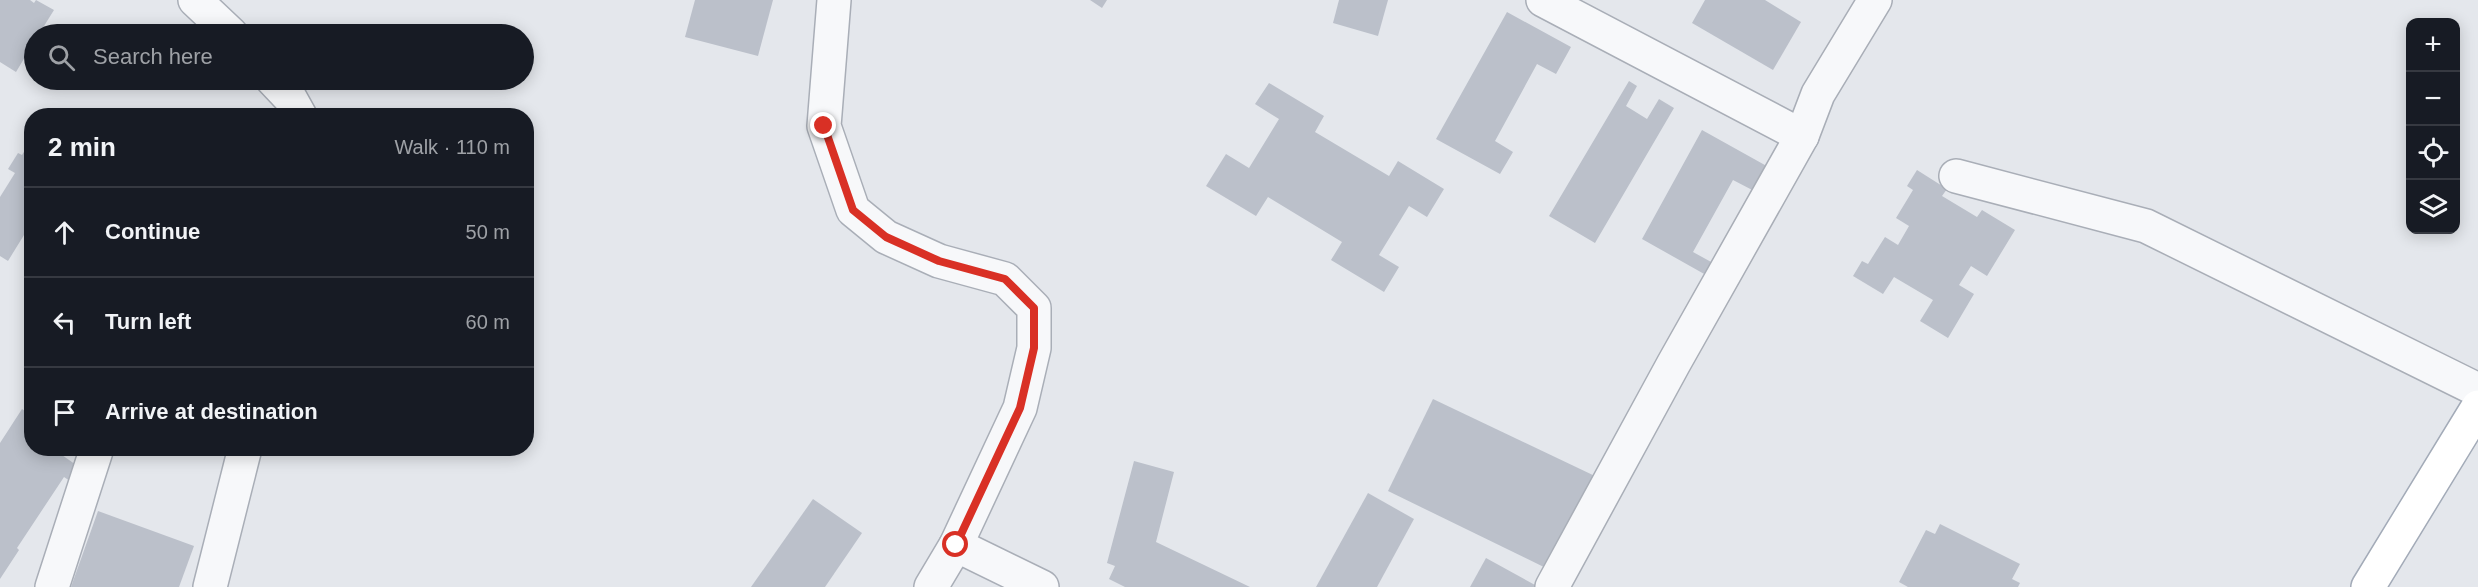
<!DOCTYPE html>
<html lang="en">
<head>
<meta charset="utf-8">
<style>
  body { margin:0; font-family:Helvetica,sans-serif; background:#20242c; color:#f1f3f6 }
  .controls { position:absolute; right:18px; top:18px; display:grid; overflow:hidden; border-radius:12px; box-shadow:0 3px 15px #0003 }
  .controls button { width:54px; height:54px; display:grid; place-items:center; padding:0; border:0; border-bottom:2px solid #363941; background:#171b24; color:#f1f3f6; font:30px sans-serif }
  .stop { position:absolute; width:18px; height:18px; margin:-14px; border:4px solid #d93025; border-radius:50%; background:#fff }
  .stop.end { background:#d93025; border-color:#fff; box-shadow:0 2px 6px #0008 }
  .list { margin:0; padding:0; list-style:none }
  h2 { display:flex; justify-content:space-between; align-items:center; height:78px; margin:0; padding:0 24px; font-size:26px }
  h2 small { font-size:20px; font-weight:400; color:#9ea1a6 }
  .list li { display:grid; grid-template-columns:39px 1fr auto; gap:18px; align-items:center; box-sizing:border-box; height:90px; padding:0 24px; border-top:2px solid #363941 }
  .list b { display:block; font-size:22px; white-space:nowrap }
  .list em { font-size:20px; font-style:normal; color:#9ea1a6 }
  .icon { flex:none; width:33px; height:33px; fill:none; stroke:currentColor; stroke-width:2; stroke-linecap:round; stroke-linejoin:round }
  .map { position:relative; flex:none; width:2478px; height:587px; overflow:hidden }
  .search { position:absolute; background:#171b24; box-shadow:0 3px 15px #0003; left:24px; top:24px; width:510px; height:66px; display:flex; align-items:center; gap:15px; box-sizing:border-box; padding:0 21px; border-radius:33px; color:#9ea1a6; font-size:22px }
  .panel { position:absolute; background:#171b24; box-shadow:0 3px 15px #0003; left:24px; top:108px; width:510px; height:348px; border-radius:24px }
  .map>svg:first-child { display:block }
  .building { fill:#bbc0ca }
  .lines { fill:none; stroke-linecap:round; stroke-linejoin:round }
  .minor-casing { stroke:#a9aeb7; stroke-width:36 }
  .major-casing { stroke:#a3abb8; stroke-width:36 }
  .minor { stroke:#f7f8fa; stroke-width:33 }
  .major { stroke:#fff; stroke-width:33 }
  .route { stroke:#d93025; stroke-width:8 }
</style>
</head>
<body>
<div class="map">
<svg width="2478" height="587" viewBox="0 0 2478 587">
  <rect width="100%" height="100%" fill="#e4e7ec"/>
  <!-- building -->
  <g class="building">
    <polygon points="0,0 30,0 34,3 36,0 54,10 39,34 34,34 34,42 16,72 0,62"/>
    <polygon points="695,0 773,0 758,56 685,37"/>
    <polygon points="1090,0 1107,0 1102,8"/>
    <polygon points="1339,0 1388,0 1378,36 1333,23"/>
    <polygon points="1705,0 1765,0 1801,22 1773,70 1692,23"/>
    <polygon points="1507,12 1571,47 1556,74 1537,64 1495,141 1513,152 1500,174 1436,139"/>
    <polygon points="1629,81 1637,86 1626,106 1647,119 1659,99 1674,108 1595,243 1549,216"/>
    <polygon points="1269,83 1324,116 1315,132 1389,176 1398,161 1444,189 1427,217 1409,206 1379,255 1399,267 1384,292 1331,260 1342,242 1268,197 1256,216 1206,186 1226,154 1249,168 1279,119 1255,104"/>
    <polygon points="1702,130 1772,169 1758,193 1733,180 1693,252 1713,263 1706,275 1642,239"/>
    <polygon points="32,139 32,222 8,261 0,256 0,197 15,173 8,169 18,153 22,155"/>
    <polygon points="1917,170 1947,189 1942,196 1977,217 1982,210 2015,230 1987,276 1971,266 1959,285 1974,294 1948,338 1920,321 1933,300 1894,277 1883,294 1853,276 1862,261 1868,264 1885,237 1898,245 1909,226 1896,218 1913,190 1907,186"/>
    <polygon points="1433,399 1597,477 1552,571 1388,491"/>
    <polygon points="22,409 32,416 32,448 52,448 79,467 70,481 64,477 17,548 19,550 0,579 0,443"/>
    <polygon points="1134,461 1174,472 1156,542 1250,587 1125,587 1109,579 1115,566 1107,563"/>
    <polygon points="1368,493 1414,519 1377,587 1316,587"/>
    <polygon points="813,499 862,533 825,587 751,587"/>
    <polygon points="98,511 194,546 179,587 71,587"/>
    <polygon points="1940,524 2020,564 2012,579 2020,583 2018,587 1908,587 1899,582 1926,530 1935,534"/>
    <polygon points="1486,558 1535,585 1534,587 1470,587"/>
  </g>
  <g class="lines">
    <!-- minor casing -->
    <g class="minor-casing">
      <g id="minor">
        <polyline points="195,0 231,34"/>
        <polyline points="834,0 824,126 853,210 886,237 939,261 1005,279 1034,308 1034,348 1020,408 956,545 931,587"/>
        <polyline points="1543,0 1802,136"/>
        <polyline points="273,80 290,98 300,116"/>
        <polyline points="1956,176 2146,226 2478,390"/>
        <polyline points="956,545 1042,587"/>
        <polyline points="52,587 97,448"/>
        <polyline points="210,587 245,448"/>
        <polyline points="1552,587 1674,363 1802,136 1818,94 1875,0"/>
      </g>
    </g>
    <!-- major casing -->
    <g class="major-casing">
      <polyline id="major" points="2368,587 2478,407"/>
    </g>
    <!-- minor -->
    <use href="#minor" class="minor"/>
    <!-- major -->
    <use href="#major" class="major"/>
  </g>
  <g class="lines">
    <!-- route -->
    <polyline class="route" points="824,126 853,210 886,237 939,261 1005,279 1034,308 1034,348 1020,408 956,545"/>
  </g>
</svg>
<div class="controls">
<button>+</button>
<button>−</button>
<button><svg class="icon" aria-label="locate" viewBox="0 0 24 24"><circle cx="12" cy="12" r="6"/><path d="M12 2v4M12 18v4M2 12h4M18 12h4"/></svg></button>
<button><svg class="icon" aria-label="layers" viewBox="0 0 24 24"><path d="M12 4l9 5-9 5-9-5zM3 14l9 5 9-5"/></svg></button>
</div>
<div class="stop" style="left:956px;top:545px"></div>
<div class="stop end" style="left:824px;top:126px"></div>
<div class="search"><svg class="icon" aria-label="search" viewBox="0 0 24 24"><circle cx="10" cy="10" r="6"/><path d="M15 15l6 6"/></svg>Search here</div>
<section class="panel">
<h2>2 min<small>Walk · 110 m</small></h2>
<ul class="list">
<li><svg class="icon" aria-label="ahead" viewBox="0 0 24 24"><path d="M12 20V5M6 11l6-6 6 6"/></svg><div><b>Continue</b></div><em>50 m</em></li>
<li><svg class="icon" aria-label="left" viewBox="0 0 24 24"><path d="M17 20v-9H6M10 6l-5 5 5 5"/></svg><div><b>Turn left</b></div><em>60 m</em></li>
<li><svg class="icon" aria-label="arrive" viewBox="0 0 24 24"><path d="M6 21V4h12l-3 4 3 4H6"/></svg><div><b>Arrive at destination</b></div></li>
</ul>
</section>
</div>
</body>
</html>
